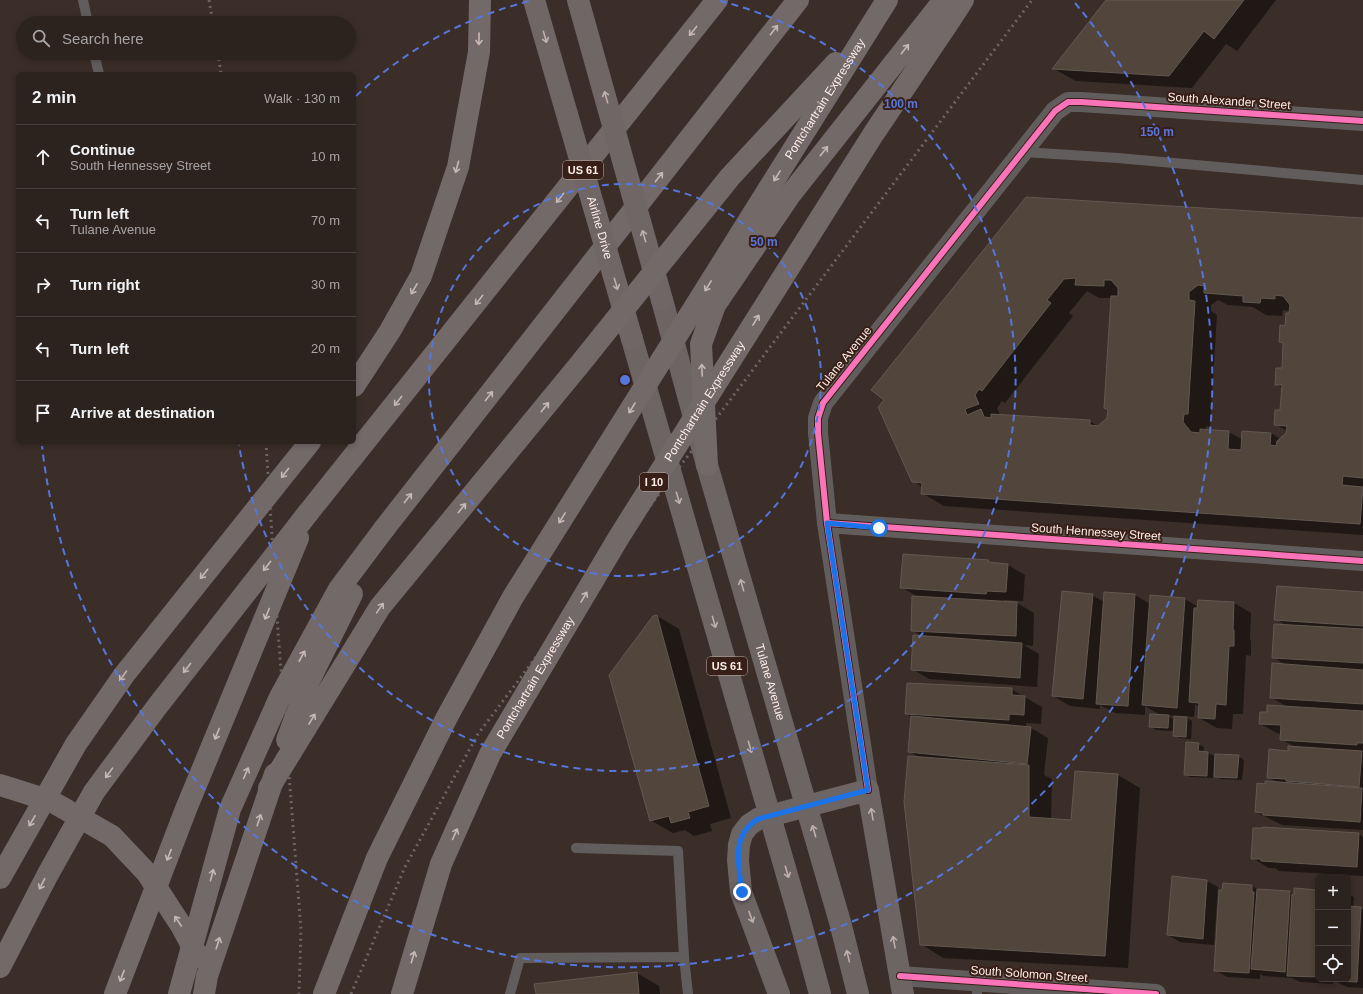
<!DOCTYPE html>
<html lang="en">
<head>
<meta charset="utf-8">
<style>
  body { margin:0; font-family:Arial,sans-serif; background:#382f2b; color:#f1f3f6 }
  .controls { position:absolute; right:12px; bottom:12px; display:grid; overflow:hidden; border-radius:6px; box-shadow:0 2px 6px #0003 }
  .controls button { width:36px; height:36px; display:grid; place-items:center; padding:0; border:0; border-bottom:1px solid #483f3c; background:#2c221e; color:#f1f3f6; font:20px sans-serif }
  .stop { position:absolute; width:12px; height:12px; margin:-9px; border:3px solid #1a73e8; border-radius:50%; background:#fff }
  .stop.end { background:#1a73e8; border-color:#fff; box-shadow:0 1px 4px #0008 }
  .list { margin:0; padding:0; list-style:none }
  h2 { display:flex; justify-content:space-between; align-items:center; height:52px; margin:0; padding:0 16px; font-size:17px }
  h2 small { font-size:13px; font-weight:400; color:#a6a4a4 }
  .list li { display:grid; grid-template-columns:26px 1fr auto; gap:12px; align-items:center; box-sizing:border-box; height:64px; padding:0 16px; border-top:1px solid #483f3c }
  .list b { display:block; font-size:15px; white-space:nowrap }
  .list p { margin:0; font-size:13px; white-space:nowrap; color:#a6a4a4 }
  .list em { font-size:13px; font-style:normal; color:#a6a4a4 }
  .icon { flex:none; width:22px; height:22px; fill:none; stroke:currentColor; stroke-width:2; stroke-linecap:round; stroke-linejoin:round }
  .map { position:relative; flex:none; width:1363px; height:994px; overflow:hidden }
  .search { position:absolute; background:#2c221e; box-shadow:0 2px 6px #0003; left:16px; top:16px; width:340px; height:44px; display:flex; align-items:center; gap:10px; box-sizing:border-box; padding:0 14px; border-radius:22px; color:#a6a4a4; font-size:15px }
  .panel { position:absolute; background:#2c221e; box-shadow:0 2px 6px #0003; left:16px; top:72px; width:340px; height:372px; border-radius:6px }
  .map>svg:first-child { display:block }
  .shadow { fill:#0007; fill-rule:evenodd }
  .building { fill:#52453b; stroke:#625851; fill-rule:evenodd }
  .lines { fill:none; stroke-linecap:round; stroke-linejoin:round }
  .service { stroke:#625d5d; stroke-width:10 }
  .minor { stroke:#625d5d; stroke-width:20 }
  .primary { stroke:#6d6464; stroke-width:22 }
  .motorway { stroke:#736969; stroke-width:22 }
  .rail { stroke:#6d6464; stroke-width:3; stroke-dasharray:2 4; stroke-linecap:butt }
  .primary-bridge { stroke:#6d6464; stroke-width:22 }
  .trunk-bridge { stroke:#706666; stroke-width:22 }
  .motorway-bridge { stroke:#736969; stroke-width:22 }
  .cycleway-casing { stroke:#381f17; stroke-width:8 }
  .cycleway { stroke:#fb73b8; stroke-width:6 }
  .oneway { stroke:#c7b8b5 }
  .oneway2 { stroke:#bfb0ad }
  .oneway3 { stroke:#bdafac }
  .route { stroke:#1a73e8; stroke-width:5 }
  .ring { fill:none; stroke:#5676dc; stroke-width:2; stroke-dasharray:7 5 }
  .labels { text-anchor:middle; stroke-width:4; stroke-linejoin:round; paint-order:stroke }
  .shield { fill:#381f17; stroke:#c3afa9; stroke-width:1 }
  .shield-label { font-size:11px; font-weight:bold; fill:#ffede7 }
  .street-label { font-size:12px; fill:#ffede7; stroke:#381f17 }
  .centre { fill:#5676dc; stroke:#381f17; stroke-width:2 }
  .ring-label { font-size:12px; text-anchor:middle; font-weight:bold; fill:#5676dc; stroke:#381f17; stroke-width:4; stroke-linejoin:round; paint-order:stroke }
</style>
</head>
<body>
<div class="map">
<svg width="1363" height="994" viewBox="0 0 1363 994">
  <rect width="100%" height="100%" fill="#3b2d28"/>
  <!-- shadow -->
  <g class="shadow">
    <polygon points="1107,0 1276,0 1237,51 1226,44 1192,88 1076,81 1054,69"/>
    <path d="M 1027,198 L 1363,219 L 1363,535 L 944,506 L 922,493 L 922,487 L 913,481 ZM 1087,291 L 1099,298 L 1112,298 L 1109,410 L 1108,418 L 1099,427 L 1090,421 L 1000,415 L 997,408 L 1002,401 L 1005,403 L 1073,316 L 1069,313 ZM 1218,300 L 1228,305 L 1253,307 L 1266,315 L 1282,316 L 1283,310 L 1291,311 L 1286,327 L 1280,342 L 1284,344 L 1282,369 L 1276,384 L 1282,388 L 1281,411 L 1275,424 L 1287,431 L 1287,434 L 1280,439 L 1271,433 L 1243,440 L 1229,432 L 1206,430 L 1206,426 L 1210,427 L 1217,315 L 1211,311 L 1211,305 Z"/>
    <polygon points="988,561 993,564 1008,565 1025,575 1023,601 1004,600 1004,602 1017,603 1034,613 1033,646 1024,645 1039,654 1037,687 929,679 912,669 924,637 912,630 920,598 901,587"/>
    <path d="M 1105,593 L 1135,595 L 1150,604 L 1185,599 L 1198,607 L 1198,601 L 1234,603 L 1251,613 L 1250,640 L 1251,641 L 1251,656 L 1246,655 L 1243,714 L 1233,714 L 1232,729 L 1217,728 L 1199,718 L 1200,707 L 1195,704 L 1194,717 L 1184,716 L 1192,721 L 1191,739 L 1179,738 L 1174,735 L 1174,731 L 1156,730 L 1150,726 L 1162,716 L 1145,706 L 1145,715 L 1115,713 L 1100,705 L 1100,709 L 1070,706 L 1053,696 L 1092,595 L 1104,602 ZM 1167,715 L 1175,716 L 1175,720 Z"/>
    <polygon points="1363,593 1363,830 1282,825 1256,812 1266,785 1279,783 1268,777 1289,752 1295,747 1281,739 1281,734 1277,733 1260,724 1268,713 1289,708 1271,697 1287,666 1273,657 1286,625 1275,619"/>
    <polygon points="657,616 679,629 731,818 710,824 712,831 694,836 685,830 673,833 650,820"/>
    <polygon points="1011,689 1042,707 1041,724 1026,723 1026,728 1031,728 1048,738 1044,775 1052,779 1051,820 1072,821 1118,775 1140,788 1128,968 943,958 921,944 920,758 909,751 912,717 906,714"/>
    <polygon points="1198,744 1204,747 1203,752 1208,753 1214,756 1213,778 1190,777 1185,774"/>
    <polygon points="1238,756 1244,760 1242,780 1221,779 1215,776"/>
    <polygon points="1359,834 1363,837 1363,876 1279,871 1275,868 1269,868 1252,858"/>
    <polygon points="1207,881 1218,887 1214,945 1180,942 1168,935"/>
    <polygon points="1252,886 1259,890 1290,892 1295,895 1318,891 1318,979 1333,979 1333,984 1300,982 1292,978 1264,976 1260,974 1260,979 1227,977 1215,970"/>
    <polygon points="1348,894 1354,897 1353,908 1363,909 1363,988 1347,987 1335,981 1335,979 1348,979"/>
    <polygon points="637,973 659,986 660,994 537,994"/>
  </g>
  <!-- building -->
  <g class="building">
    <polygon points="1106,0 1244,0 1214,39 1204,31 1169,76 1052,69"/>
    <path d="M 1026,197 L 1363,218 L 1363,478 L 1343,476 L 1342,485 L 1363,487 L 1360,524 L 921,494 L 922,483 L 912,482 L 878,407 L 884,400 L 871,390 ZM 1076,278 L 1075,285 L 1104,286 L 1104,280 L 1111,280 L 1118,288 L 1118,296 L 1111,296 L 1104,408 L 1108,410 L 1107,418 L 1098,426 L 1090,425 L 1090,420 L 991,414 L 991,418 L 984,417 L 981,409 L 967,415 L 965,409 L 979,404 L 975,395 L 979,389 L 982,391 L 1051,303 L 1047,300 L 1064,279 ZM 1198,285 L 1204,286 L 1204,293 L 1243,296 L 1243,302 L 1260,303 L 1261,298 L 1275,299 L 1275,295 L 1283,296 L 1290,305 L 1289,313 L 1286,313 L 1285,326 L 1280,325 L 1279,342 L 1283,343 L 1282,368 L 1276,368 L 1275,385 L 1282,385 L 1280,410 L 1275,410 L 1274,425 L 1287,426 L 1286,433 L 1277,441 L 1276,446 L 1270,445 L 1271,433 L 1242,431 L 1241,450 L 1228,449 L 1229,431 L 1200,429 L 1200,433 L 1191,432 L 1183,422 L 1184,414 L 1188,414 L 1195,301 L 1189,300 L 1189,292 Z"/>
    <polygon points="903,554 989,560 988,562 1008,564 1006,592 987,591 986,594 900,588"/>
    <polygon points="1277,586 1363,592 1363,626 1274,620"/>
    <polygon points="1062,591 1093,594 1083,699 1052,696"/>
    <polygon points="1104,592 1135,594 1128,706 1096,704"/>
    <polygon points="1150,595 1185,598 1177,708 1142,705"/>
    <polygon points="912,596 1017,602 1016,636 911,631"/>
    <polygon points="1198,600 1234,602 1233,630 1234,630 1234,646 1229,646 1226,705 1216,704 1215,719 1198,718 1199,703 1189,702 1194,608 1197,608"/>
    <polygon points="657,615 709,806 688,812 690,818 671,823 669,816 650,821 609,675 653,616"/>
    <polygon points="1274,624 1363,629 1363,663 1272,658"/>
    <polygon points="913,635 1022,643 1020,678 911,670"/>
    <polygon points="1272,663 1363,670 1363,704 1270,698"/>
    <polygon points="907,683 1012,688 1012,695 1025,696 1024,715 1009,714 1009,720 905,714"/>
    <polygon points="1267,705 1363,711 1363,743 1357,743 1357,745 1280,740 1281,725 1259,724 1260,712 1267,712"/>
    <polygon points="1150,714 1169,715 1168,728 1149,727"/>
    <polygon points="911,716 1031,727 1027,764 908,752"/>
    <polygon points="1174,716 1187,717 1186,737 1173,736"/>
    <polygon points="1186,742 1199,743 1198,751 1208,752 1207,776 1184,775"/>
    <polygon points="1288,746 1362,751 1359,787 1286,781 1286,779 1267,778 1269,749 1288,751"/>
    <polygon points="1215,754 1239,755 1237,778 1214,777"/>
    <polygon points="908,756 1029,765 1029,817 1071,820 1075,771 1118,774 1105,956 920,945 904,802"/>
    <polygon points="1265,781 1362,788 1360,822 1263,815 1263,813 1255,812 1257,783 1265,784"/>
    <polygon points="1263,827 1359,833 1357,867 1261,861 1261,859 1251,859 1253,828 1263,828"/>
    <polygon points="1172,876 1207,880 1203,939 1167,935"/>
    <polygon points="1223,883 1252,885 1252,892 1254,892 1249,973 1214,971 1219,890 1222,890"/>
    <polygon points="1294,888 1318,890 1318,977 1287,976 1292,894 1294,895"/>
    <polygon points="1257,889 1290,891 1285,972 1251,969"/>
    <polygon points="1348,906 1361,907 1357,982 1334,981 1334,979 1348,979"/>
    <polygon points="637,972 639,994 536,994 534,984"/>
  </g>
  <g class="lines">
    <!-- service -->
    <g class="service">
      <polyline points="83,0 88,23"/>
      <polyline points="94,53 99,74"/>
      <polyline points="1023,152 1118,158 1363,180"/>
      <polyline points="576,848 678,851 684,957"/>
      <polyline points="977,982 977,994"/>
      <polyline points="510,994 520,958 684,957 688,994"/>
    </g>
    <!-- minor -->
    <g class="minor">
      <polyline points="827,523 1363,561"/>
      <polyline points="868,790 827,523 818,433 818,418 823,403 1055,111 1068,102 1081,102 1363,121"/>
      <polyline points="900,976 1156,994"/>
    </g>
    <!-- primary -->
    <polyline class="primary" points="779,994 741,892 738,860 739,845 742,834 749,825 758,819 868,790 903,994"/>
    <!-- motorway -->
    <g class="motorway">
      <polyline points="354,386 390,331 421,276 458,167 479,52 480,0"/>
      <polyline points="308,513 717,0"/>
      <polyline points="384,529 798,0"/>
      <polyline points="0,785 51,801 112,836 147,873 182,927 198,957"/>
    </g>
    <!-- rail -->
    <g class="rail">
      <polyline points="209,0 213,23"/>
      <polyline points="218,53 221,74"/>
      <polyline points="266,442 278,631 301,930 299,994"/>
      <polyline points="351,994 405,867 478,734 1032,0"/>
    </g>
    <!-- primary-bridge -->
    <g class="primary-bridge">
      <path id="s1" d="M 662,300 L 707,465 L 840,922 L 858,994"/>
      <polyline points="632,339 798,913 820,994"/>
    </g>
    <!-- trunk-bridge -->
    <g class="trunk-bridge">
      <path id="s2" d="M 534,0 L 632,339"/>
      <polyline points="578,0 662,300"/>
    </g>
    <!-- motorway-bridge -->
    <g class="motorway-bridge">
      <polyline points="707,465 701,344 715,305 790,195 944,0"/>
      <polyline points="287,740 309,681 352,594"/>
      <polyline points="269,788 380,607 580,364 730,177 836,63"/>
      <polyline points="0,878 76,744 124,675 310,442"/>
      <polyline points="0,967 48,874 94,792 156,708 308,513"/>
      <polyline points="115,994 186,809 298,538"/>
      <polyline points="179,994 230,809 280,697 339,589 384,529"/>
      <polyline points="204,994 207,976 275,774"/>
      <path id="s3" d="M 324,994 L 377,858 L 447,717 L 513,597 L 887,0"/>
      <path id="s4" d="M 402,994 L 441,864 L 490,754 L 619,537 L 874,133 L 950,20 L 963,0"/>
    </g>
    <!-- cycleway casing -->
    <g class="cycleway-casing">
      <g id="cycleway">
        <polyline points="827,523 1363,561"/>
        <polyline points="868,790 827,523 818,433 818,418 823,403 1055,111 1068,102 1081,102 1363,121"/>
        <polyline points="900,976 1156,994"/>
      </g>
    </g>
    <!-- cycleway -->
    <use href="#cycleway" class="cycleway"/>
  </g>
  <!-- one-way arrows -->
  <defs><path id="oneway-shaft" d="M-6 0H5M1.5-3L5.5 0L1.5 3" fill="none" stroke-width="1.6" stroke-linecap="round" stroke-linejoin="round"/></defs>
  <g class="oneway">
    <use href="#oneway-shaft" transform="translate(774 30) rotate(-52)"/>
    <use href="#oneway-shaft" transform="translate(693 31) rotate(129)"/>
    <use href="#oneway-shaft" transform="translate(479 39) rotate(91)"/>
    <use href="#oneway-shaft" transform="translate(905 49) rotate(-52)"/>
    <use href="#oneway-shaft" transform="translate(824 151) rotate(-52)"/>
    <use href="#oneway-shaft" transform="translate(457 167) rotate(105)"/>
    <use href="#oneway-shaft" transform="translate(777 176) rotate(122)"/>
    <use href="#oneway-shaft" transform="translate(659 177) rotate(-52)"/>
    <use href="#oneway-shaft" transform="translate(560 198) rotate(129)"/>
    <use href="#oneway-shaft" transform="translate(708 286) rotate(122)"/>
    <use href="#oneway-shaft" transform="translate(414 289) rotate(120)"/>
    <use href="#oneway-shaft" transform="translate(479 300) rotate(129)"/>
    <use href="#oneway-shaft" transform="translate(756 320) rotate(-58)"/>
    <use href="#oneway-shaft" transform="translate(702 370) rotate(-93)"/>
    <use href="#oneway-shaft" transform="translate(489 396) rotate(-52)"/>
    <use href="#oneway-shaft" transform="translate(398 401) rotate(129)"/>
    <use href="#oneway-shaft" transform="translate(545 407) rotate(-51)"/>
    <use href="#oneway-shaft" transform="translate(632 408) rotate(122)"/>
    <use href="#oneway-shaft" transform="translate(285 473) rotate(128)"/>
    <use href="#oneway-shaft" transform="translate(408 498) rotate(-52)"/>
    <use href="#oneway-shaft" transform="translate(462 508) rotate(-51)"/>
    <use href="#oneway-shaft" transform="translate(562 518) rotate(122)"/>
    <use href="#oneway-shaft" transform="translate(267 566) rotate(128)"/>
    <use href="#oneway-shaft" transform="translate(204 574) rotate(129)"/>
    <use href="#oneway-shaft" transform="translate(584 597) rotate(-59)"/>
    <use href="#oneway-shaft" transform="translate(380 608) rotate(-55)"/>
    <use href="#oneway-shaft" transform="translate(267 614) rotate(112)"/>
    <use href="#oneway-shaft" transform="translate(302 656) rotate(-61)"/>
    <use href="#oneway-shaft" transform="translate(187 668) rotate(128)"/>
    <use href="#oneway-shaft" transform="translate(123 676) rotate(126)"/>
    <use href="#oneway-shaft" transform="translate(312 719) rotate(-59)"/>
    <use href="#oneway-shaft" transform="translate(217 734) rotate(112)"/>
    <use href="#oneway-shaft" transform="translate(109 773) rotate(126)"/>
    <use href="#oneway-shaft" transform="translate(246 773) rotate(-66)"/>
    <use href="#oneway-shaft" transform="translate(259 820) rotate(-72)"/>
    <use href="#oneway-shaft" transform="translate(32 821) rotate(120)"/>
    <use href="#oneway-shaft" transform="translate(455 834) rotate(-66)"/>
    <use href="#oneway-shaft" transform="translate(169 855) rotate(111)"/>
    <use href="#oneway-shaft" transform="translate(212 875) rotate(-75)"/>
    <use href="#oneway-shaft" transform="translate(42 884) rotate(117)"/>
    <use href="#oneway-shaft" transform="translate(178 921) rotate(-124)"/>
    <use href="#oneway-shaft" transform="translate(218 943) rotate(-72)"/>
    <use href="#oneway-shaft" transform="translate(413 957) rotate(-73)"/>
    <use href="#oneway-shaft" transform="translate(122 976) rotate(111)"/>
  </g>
  <g class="oneway2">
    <use href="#oneway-shaft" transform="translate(545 37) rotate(74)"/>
    <use href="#oneway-shaft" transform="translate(606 97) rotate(-106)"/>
    <use href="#oneway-shaft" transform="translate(644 236) rotate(-106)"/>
    <use href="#oneway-shaft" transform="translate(616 284) rotate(74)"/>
  </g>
  <g class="oneway3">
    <use href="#oneway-shaft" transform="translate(678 498) rotate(74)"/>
    <use href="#oneway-shaft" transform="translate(742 585) rotate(-106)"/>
    <use href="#oneway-shaft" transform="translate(714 622) rotate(74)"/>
    <use href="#oneway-shaft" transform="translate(750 747) rotate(74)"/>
    <use href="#oneway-shaft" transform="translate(872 814) rotate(-100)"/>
    <use href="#oneway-shaft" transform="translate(814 831) rotate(-106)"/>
    <use href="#oneway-shaft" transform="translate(787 872) rotate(74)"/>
    <use href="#oneway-shaft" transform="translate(751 917) rotate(70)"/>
    <use href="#oneway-shaft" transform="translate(894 942) rotate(-100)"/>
    <use href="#oneway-shaft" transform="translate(848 956) rotate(-104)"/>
  </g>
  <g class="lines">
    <!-- route -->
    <path class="route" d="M 742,892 C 739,865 730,836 758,819 L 868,790 L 827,523 L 879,528"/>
  </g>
  <!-- distance rings -->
  <g class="ring">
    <circle cx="625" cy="380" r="196"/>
    <path d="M356 96A391 391 0 0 1 530 1M720 1A391 391 0 1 1 239 445"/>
    <path d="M1075 3A587 587 0 1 1 42 446"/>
  </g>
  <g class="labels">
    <!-- shield labels -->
    <g class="shield">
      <rect x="563" y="161" width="40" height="18" rx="3"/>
      <rect x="640" y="473" width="28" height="18" rx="3"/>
      <rect x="707" y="657" width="40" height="18" rx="3"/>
    </g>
    <g class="shield-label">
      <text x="583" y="174">US 61</text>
      <text x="654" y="486">I 10</text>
      <text x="727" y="670">US 61</text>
    </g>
    <!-- street labels -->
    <g class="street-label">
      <text dy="4" stroke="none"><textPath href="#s3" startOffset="1028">Pontchartrain Expressway</textPath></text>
      <text transform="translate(1229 101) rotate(4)" y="4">South Alexander Street</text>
      <text dy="4" stroke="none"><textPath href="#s2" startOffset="237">Airline Drive</textPath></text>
      <text transform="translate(844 359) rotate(-51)" y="4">Tulane Avenue</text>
      <text dy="4" stroke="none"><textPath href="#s4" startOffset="669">Pontchartrain Expressway</textPath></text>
      <text transform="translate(1096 532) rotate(4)" y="4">South Hennessey Street</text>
      <text dy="4" stroke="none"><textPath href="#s4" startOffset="345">Pontchartrain Expressway</textPath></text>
      <text dy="4" stroke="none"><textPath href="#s1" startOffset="397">Tulane Avenue</textPath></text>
      <text transform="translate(1029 974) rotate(4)" y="4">South Solomon Street</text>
    </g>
  </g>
  <circle cx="625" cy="380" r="6" class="centre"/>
  <g class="ring-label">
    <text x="901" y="108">100 m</text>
    <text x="1157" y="136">150 m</text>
    <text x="764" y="246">50 m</text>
  </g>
</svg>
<div class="controls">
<button>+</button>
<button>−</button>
<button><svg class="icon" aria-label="locate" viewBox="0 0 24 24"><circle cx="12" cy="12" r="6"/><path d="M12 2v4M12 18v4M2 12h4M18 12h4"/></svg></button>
</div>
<div class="stop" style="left:879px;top:528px"></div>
<div class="stop end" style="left:742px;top:892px"></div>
<div class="search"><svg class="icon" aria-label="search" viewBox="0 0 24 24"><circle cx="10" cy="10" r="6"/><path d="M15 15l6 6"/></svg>Search here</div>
<section class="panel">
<h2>2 min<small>Walk · 130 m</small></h2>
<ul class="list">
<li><svg class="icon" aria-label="ahead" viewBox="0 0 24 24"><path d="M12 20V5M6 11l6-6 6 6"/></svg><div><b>Continue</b><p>South Hennessey Street</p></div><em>10 m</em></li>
<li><svg class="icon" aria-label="left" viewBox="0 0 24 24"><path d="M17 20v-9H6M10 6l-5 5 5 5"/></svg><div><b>Turn left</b><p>Tulane Avenue</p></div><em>70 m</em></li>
<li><svg class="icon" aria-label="right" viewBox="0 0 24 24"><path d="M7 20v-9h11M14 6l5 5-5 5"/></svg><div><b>Turn right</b></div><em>30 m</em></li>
<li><svg class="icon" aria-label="left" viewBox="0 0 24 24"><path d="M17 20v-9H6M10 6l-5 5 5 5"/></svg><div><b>Turn left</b></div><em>20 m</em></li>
<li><svg class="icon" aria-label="arrive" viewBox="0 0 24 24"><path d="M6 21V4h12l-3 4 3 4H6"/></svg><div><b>Arrive at destination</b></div></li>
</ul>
</section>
</div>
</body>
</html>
